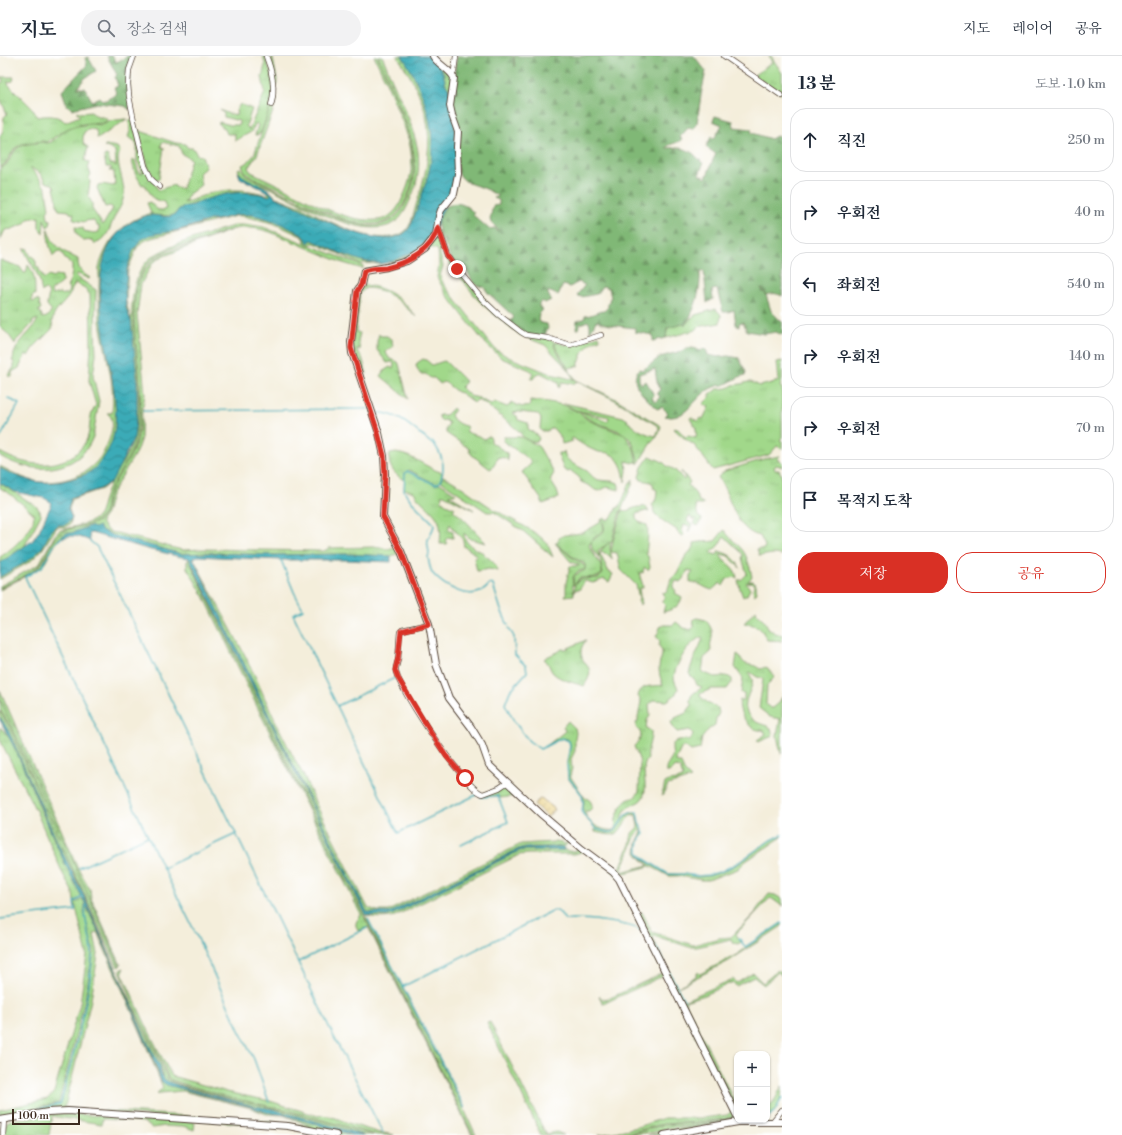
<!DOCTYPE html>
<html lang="ko">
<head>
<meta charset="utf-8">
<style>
  body { margin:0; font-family:"Libre Bodoni","Noto Serif KR",serif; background:#f2f2f3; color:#1f2937 }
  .controls { position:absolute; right:12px; bottom:12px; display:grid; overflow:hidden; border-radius:8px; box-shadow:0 1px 3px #0004 }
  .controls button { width:36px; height:36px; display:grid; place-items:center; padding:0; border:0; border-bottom:1px solid #e0e1e3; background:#fff; color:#1f2937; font:20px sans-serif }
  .scale { position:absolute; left:12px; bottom:10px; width:68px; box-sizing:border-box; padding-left:4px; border:2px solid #3b2a1e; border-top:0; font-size:11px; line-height:14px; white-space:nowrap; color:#3b2a1e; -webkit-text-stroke:3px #fff; paint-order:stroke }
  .stop { position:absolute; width:12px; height:12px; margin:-9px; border:3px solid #d93025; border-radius:50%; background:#fff }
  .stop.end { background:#d93025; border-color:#fff; box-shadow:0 1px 4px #0008 }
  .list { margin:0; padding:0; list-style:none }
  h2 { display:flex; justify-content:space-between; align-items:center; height:52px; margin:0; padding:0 16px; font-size:17px }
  h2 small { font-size:13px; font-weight:400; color:#747a83 }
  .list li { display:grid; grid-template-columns:26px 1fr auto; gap:12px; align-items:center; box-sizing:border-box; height:64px; margin:0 8px 8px; padding:0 8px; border:1px solid #e0e1e3; border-radius:16px }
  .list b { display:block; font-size:15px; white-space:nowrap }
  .list em { font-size:13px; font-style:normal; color:#747a83 }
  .actions { display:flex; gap:8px; padding:12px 16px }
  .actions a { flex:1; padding:9px 0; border:1px solid #d93025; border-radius:16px; text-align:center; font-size:14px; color:#d93025 }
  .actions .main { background:#d93025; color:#fff }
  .icon { flex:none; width:22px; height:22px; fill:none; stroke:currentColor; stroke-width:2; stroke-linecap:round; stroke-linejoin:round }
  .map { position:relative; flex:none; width:782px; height:1079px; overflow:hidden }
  header { display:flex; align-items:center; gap:24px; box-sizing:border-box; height:56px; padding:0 20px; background:#fff; border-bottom:1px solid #e0e1e3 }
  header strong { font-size:19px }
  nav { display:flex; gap:22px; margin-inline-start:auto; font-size:14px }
  .search { width:280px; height:36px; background:#f2f2f3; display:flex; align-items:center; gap:10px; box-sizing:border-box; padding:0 14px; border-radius:22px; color:#747a83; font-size:15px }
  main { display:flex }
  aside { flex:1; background:#fff }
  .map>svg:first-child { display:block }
  .grass { fill:url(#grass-tufts); stroke:#6e8154; fill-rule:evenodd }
  .forest { fill:url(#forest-firs); stroke:#5e714a; fill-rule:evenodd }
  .wetland { fill:url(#wetland-marsh); stroke:#6e8154 }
  .sand { fill:url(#sand-dots); stroke:#94825e }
  .water { fill:url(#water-waves); stroke:#3b6a6a }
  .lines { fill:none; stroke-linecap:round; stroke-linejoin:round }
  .stream { stroke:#3babb7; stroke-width:1.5 }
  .street-casing { stroke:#57473a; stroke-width:6 }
  .secondary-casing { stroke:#57473a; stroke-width:8 }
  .street { stroke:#fff; stroke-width:4.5 }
  .secondary { stroke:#fff; stroke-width:6 }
  .route { stroke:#d93025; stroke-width:5 }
</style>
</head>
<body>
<header>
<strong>지도</strong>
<div class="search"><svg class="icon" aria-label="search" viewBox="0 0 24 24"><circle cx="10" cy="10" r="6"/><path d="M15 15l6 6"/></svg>장소 검색</div>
<nav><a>지도</a><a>레이어</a><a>공유</a></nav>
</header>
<main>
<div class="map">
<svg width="782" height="1079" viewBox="0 0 782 1079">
  <defs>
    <pattern id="grass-tufts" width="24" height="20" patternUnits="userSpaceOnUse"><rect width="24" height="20" fill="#a1d88a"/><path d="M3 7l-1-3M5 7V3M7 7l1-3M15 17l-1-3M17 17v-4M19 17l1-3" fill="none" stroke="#8cba77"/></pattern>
    <pattern id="forest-firs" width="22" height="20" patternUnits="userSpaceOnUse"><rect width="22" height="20" fill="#80b876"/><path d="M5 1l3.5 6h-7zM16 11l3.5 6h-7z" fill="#6a9660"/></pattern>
    <pattern id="wetland-marsh" width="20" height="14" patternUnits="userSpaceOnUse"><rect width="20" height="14" fill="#a1d88a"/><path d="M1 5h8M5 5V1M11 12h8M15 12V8" fill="none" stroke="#8cba77"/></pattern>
    <pattern id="sand-dots" width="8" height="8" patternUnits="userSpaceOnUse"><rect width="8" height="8" fill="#eeda9e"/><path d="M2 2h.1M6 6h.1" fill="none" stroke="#cdbb88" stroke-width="1.8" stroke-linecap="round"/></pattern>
    <pattern id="water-waves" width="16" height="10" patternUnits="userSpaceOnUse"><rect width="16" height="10" fill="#3babb7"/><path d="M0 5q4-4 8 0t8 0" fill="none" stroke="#338b94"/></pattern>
  </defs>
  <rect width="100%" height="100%" fill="#fff"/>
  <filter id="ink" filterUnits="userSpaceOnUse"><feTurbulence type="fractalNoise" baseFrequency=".025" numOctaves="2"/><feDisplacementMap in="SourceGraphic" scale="8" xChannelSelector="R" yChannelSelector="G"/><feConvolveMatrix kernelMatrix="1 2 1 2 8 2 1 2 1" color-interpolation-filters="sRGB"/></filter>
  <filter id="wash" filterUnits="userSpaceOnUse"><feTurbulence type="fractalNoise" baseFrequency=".012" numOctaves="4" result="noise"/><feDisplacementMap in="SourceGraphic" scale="16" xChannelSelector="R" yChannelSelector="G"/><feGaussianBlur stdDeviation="0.9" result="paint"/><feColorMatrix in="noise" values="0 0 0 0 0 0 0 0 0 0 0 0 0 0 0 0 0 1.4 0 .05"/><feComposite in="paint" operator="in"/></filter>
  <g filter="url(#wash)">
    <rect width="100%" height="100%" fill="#f4eedb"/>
    <!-- grass -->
    <g class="grass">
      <path d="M 263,0 L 265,0 C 270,13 274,30 272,44 C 270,55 264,66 261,77 L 257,79 L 255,79 L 258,69 L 256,67 L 251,76 L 235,85 L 235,78 L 227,78 L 225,73 L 218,67 L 220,66 L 230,69 L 239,69 L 239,65 L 224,61 L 224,58 L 220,54 L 229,58 L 237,59 L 236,55 L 240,48 L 252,53 L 246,70 L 249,72 L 249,74 L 265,36 L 262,21 L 265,9 Z"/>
      <path d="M 271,0 L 273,3 L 277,23 L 276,47 L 257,99 L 248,112 L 251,116 C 260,120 268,124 276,128 C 306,142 344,167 378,164 C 390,163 398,153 402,143 C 420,107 410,84 396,50 C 389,33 382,16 374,0 L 377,0 C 383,12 387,24 393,36 C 408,72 425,112 403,149 C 395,162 386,168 371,168 C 350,168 332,158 313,150 C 301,144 290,138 278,132 C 267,128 254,123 245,116 L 242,109 L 247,107 L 254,99 L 273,43 Z"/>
      <path d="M 378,0 L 382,0 L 384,4 C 394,31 409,57 416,86 C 421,105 419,124 411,142 C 407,151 403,161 394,167 C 365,185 305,149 278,136 L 275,134 L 260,128 L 258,129 C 252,123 240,123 238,113 L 241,112 L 246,119 C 268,130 290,140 312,151 C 330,159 349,168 370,170 C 385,170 397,163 404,150 C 426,112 410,73 394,36 C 389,24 384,12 378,0 Z"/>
      <polygon points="769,0 771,0 782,17 782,38 754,19 772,7"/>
      <path d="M 0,21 L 14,21 L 13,25 L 8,26 L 8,28 L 33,53 L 37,61 C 46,59 60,59 65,66 L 80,60 L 77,57 L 77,55 L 81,57 L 91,56 L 97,61 L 103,61 L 108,64 L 102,68 L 90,67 L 77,69 L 67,73 L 47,86 L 42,85 L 22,88 L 15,92 L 5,108 L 0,111 L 0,80 L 3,75 L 4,61 L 7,58 L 0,42 L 0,27 L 2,27 L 3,23 L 0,23 Z"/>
      <path d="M 125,63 L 127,63 L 99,82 L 97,82 L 96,74 L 90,73 L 84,76 C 83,83 81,88 88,91 L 85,105 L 89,106 L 88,111 L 91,119 L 89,121 L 90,126 L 88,140 L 92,147 L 92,153 L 103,169 L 113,152 L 110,150 L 105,151 L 97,132 L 98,129 C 103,127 109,130 115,130 L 114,116 L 109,114 L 112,113 L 111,111 L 106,111 L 104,100 L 106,99 L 108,100 L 109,108 L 113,108 L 116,110 L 115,95 L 104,90 L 106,89 L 117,91 L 120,95 C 119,97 118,101 118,104 C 119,115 124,126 124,138 C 123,147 120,152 116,158 C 110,169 109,183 95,188 L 93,184 L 83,185 L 76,177 L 75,171 L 83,172 L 84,175 L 94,177 L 99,176 L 99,170 L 97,170 L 93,164 L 85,165 L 84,166 L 74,164 L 73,162 L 74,158 L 70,157 L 69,155 L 59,154 C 55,147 58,141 54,133 L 55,131 L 52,128 L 45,126 L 41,118 L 31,112 L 31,113 L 39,122 L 46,133 L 49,153 L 47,156 L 48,163 L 51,164 L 50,169 L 47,171 L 44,163 L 43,177 L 39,172 L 39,161 L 28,163 L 24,168 L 12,173 L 5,174 L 0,185 L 0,112 L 6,109 L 16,93 L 22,89 L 42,86 L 47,87 L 51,86 L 67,73 L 77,70 L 90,68 L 102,69 L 108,65 Z"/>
      <path d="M 129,64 L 132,64 L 142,101 L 158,134 L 174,129 L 175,131 L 182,133 L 191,103 L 182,98 L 179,90 L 162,86 L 161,91 L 164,92 L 159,123 L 155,124 L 148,110 L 137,74 L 176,87 L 185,88 L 188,92 L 193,92 L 197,99 L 202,100 L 206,111 L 199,117 L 201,129 L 189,138 L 184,147 C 191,145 196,142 202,140 C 222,132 246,132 267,139 L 269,136 L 271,138 L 271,140 L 269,140 L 250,136 L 228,137 L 187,150 L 179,153 L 175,158 L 171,160 L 152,159 L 147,147 L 150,146 C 155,152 158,156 166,153 L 164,146 L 154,143 L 144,128 L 142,129 L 135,117 L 132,105 L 135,104 L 139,117 L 143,117 L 137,104 L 137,91 L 135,85 L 128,81 L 130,75 Z"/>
      <path d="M 236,169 L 251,169 L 263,171 L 363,210 L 363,213 L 343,207 L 270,176 C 238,166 227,176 197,185 C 184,189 167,193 155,201 C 124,223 135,282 138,313 C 140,332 141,364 136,383 C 131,403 115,420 108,439 C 106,445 106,452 104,457 C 101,461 97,465 93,467 C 82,472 67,470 58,479 C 51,486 48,498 41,507 C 36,516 10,526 0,532 L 0,530 L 39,508 L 55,479 L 59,475 C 70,470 86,470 96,462 C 101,458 101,452 103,446 C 105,439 109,430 112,424 C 119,409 133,394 135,378 C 138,359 139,339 137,320 C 133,288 123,232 147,205 C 161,190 215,176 236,169 Z"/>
      <path d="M 47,173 L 48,173 C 51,189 64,196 78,203 C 78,214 81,216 90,222 L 89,223 L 78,218 L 76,219 L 77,221 L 96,234 L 95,274 L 96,298 L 93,320 L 99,345 L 93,381 C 78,419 31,419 0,400 L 0,396 C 26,412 69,416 86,385 C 90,377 89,369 91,360 C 92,356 94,353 96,349 L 89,325 L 91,289 L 90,239 L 85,232 L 75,227 C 73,231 71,236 69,240 C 63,249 49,258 53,271 L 51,274 L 33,292 L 28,300 L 26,298 L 19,312 L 12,316 L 12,321 L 8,320 L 14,311 L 14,306 L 12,305 C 14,302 13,299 15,295 C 20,283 33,275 38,263 L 33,265 L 33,267 L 16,285 L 15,288 L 8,278 L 0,271 L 0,204 L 20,211 L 24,217 L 26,217 L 28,209 C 35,217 35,228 35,239 L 32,240 L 32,245 L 33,246 L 37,244 L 40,246 L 39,248 L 41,252 L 39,255 L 42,259 L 42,262 L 47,261 L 52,255 L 47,249 C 47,243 52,236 44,233 L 42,236 C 40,231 41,227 39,223 C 35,212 28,204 24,193 L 27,192 L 31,201 L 33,200 L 36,206 L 36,211 L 38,211 L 44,223 L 50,219 L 52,222 L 56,219 L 62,220 L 62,226 L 51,235 L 52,239 L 60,237 L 62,239 L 64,237 L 67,239 L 69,233 L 67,230 L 69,229 L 72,217 L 72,209 L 64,202 L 63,198 L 59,195 L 55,197 L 55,199 L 53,200 L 49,188 Z"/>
      <path d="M 234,173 L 159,202 L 152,208 L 141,228 L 137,258 L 145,338 L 142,355 L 141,382 L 136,396 L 111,439 L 106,458 L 101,465 C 104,473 109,477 117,477 L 182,494 L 204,493 L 324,495 L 329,492 L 373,491 L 388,493 L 398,490 L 401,497 L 391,500 L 348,498 L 274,499 L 209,497 L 182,498 L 112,479 L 101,474 L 100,472 L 97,471 L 95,473 C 84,468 77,479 67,477 L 59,482 L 45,507 L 41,511 L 0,534 L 0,533 C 11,527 31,519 40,510 C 49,501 50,485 61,477 C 74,468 95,474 104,458 C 107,452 106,444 109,438 C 118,417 136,398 139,375 C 141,355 141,334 139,314 C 135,278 123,218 163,198 Z"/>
      <path d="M 438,174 L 444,195 L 499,260 L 555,286 L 554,290 L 563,306 L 576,324 L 616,343 L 661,370 L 659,378 L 652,385 L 638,408 C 634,370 615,377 589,363 C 585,361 582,357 579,355 L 608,365 L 609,361 L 575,354 L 564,347 L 623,361 L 628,364 L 627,365 C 637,373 644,378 656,380 L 659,372 L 658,370 L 615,344 L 576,325 L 574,328 L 562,326 L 559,332 L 558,326 L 541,317 L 539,317 L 533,323 L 531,323 L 533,317 L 530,314 L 501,302 L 497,298 L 484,286 L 446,238 L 437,221 L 439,209 L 438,194 L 433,192 L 426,193 ZM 441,190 L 449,207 L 478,244 L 490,255 L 520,279 L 545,289 L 564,309 L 575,324 L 551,318 L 528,309 L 508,301 L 495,293 L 444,229 L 440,220 L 443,210 L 440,197 Z"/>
      <path d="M 361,229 C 384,229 403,243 416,261 C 402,247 386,232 366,232 L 360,237 L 356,276 L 357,276 L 360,277 L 358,285 L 360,294 L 357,292 L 357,295 L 362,301 L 367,318 L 363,315 L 352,293 L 358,236 Z"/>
      <path d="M 716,253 L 721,259 L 720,267 L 697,271 L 696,274 L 666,282 L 667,272 C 674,271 679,268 686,268 L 691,262 L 694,261 L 695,259 Z"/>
      <polygon points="379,278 381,280 387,280 392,284 393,291 385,295 389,302 398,306 399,308 408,343 381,320 385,314 390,311 393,313 394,308 393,306 387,307 377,294 377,285"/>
      <path d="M 599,280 L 600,283 C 588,287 589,289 581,299 L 581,302 L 578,310 L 568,312 L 555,290 L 556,286 L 566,289 Z"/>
      <path d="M 423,303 L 426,304 L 432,309 L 444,305 L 446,306 L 466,326 L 461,331 L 470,340 L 479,342 L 491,349 L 494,346 L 507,351 L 510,349 L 511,346 C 517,350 523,352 530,350 L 530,344 L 549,346 L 564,349 L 578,356 L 588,364 L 625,379 L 634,393 L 637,406 L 632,407 L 626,405 L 627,415 L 625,426 C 624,414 620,401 608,397 C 605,396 602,397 599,396 C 591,394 580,387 573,382 L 571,383 L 573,385 L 562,388 L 561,382 L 553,372 L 547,375 L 541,375 L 540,372 L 541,363 L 538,358 L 519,356 L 512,357 L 517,360 L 518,364 L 528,367 L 528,373 L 537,379 L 539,383 L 537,386 C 528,386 523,382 519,375 L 484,347 L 477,344 L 474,347 L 461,337 L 457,336 L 446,327 L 443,326 L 440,328 L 434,322 L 430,322 L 426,318 L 420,318 L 416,310 L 417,307 Z"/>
      <path d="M 782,305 L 782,324 L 780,331 L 782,332 L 782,381 L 780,384 L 782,385 L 782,393 L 777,390 L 769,399 L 713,414 L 695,390 L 684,382 L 673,372 L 678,373 L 685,381 L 688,380 L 696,382 C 697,374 696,369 690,363 L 691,361 L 697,365 L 700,362 L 703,363 L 709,351 L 703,348 L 710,341 L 710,338 L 717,333 L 728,332 L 733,329 L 741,328 L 748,326 L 751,326 L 760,330 L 779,325 L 777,306 Z"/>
      <path d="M 453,352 L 455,354 L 451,359 C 453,365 460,369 466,370 L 467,373 L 466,375 C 472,380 478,378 484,383 L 489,380 L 491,382 L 491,386 L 507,397 L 508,405 L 505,402 L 498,401 L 493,411 L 490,413 L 472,399 L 469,395 L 470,393 L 446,377 L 446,373 L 449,367 L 445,364 L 441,365 L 439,361 L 439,359 L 446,359 Z"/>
      <polygon points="504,381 521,381 535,388 539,391 554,417 550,424 557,435 559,442 543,448 541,443 522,416 531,408 530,404 503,385"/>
      <path d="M 564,395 C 565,407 579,410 587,415 C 591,418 593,423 599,424 C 605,425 612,424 618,427 L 619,430 L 619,434 L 607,431 L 599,435 L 595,434 L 590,430 L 581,426 L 579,421 L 571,415 L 568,416 L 564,414 L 558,399 L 558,397 L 563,397 Z"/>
      <path d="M 396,397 C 416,400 424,411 443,417 L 439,427 L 436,428 L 432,426 L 409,414 L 405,416 L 404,424 C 396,420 386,409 390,398 Z"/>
      <path d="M 650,400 L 663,406 L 667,410 L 675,414 L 684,424 L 685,422 L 681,415 L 682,416 L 690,426 L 688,429 L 695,437 L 699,445 L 703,447 L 703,449 L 695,449 L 698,460 L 702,463 L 698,470 L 694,468 L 696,463 L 692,463 L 691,461 L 689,460 L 687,465 L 692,469 L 689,475 L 688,475 L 690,470 L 684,469 L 682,475 L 684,479 L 682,480 L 677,476 L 677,474 C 669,469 661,464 655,458 C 652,454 655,452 652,449 L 656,443 L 657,434 L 653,432 L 654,430 L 651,426 L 641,424 L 639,421 L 642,411 Z"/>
      <path d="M 780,400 L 777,403 L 782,406 L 782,411 L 777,409 L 774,411 L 775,414 L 779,414 L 781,418 L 782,418 L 782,499 L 773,498 L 759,500 L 757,493 L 764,493 L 765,490 L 760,480 C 734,475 731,439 718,421 L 725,415 L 764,403 Z"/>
      <path d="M 407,415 L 432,427 L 436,429 L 440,427 L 456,438 L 449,439 L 474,454 L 444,439 L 441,439 L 441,440 L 443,441 L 441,444 L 446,448 L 455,452 L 453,454 L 464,463 L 486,487 L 470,483 L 464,477 C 464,488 475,493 484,497 L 483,498 C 490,503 495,506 498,515 L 489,513 L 477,515 L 474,502 L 477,501 L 476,499 L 467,492 L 464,491 L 463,484 L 450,468 L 448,473 L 453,475 L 453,482 L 448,481 L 445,485 L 447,487 L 446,488 L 440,488 C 442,464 439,462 422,446 C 419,443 416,440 414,436 L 404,433 L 405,418 Z"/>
      <path d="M 443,420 C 460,428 473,440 489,450 C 505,461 532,472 545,485 C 548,488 551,496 553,501 L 523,475 L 494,456 L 487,456 L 441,425 Z"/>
      <path d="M 633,423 L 632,429 L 619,459 L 612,485 L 600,493 L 598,496 L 599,502 L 592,493 L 591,487 C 599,475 609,481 602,463 L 604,462 L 607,464 C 612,462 615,457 616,452 L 618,452 C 625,443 626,431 633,423 Z"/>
      <path d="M 0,427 L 36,450 L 40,455 L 41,459 L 24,491 L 0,507 L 0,501 C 11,494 38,471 33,457 L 10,438 L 0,432 Z"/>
      <path d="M 645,450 L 649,456 L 646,455 L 636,458 L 636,463 L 639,466 L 647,469 C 649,477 647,490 646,498 L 648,500 L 650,511 L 648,514 L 644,511 L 643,517 L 640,516 C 639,522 643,526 643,532 L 639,532 L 641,547 L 640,549 L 638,545 L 639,543 L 636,529 L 621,514 L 617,497 L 611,496 L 613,485 L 622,454 L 626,455 L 637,451 L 643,451 Z"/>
      <path d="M 602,463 L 604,474 L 594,482 L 589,489 C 592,500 602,504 602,518 L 597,521 L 579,522 L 574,530 C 572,517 576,519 585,514 L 585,508 L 570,499 L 556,487 L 560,481 L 565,479 L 582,477 L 598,468 Z"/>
      <path d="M 724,474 C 729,481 734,485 740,491 C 747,498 750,511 752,521 L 748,525 L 753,525 L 756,528 L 757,537 L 754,539 L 753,533 L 754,529 L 751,526 L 746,527 L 750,533 L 747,539 L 743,541 L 740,533 L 738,524 L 741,524 L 747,518 L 742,502 L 743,500 L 742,497 L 724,480 L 718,490 L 711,497 L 717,499 L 719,495 C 729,498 735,501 740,512 L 729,500 L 720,498 C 724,509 735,508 737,522 L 735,521 L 727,523 L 723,530 L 720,527 L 712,534 C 704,532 699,526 690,526 L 690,520 L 693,516 L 688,514 L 684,522 L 680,526 L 676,525 L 673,531 L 676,535 L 675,537 L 682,541 C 680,551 672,554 663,556 L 665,549 L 661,545 L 663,544 L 665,541 L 662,537 L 667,536 L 671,523 L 677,518 L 685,501 L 694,491 L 694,487 C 702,485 707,486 715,485 Z"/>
      <polygon points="611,485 610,492 612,504 609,499 604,498 602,496 600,498 609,516 613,518 609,526 604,523 593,527 585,525 579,534 576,533 574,537 575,528 580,523 598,522 603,518 599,498 603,492"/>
      <path d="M 555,487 L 570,500 L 585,510 L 585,513 C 582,515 578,514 576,517 C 570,522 573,532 574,539 L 565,540 L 566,538 L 566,527 L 570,510 L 579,510 L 579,509 L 571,506 Z"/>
      <path d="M 189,502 L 366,859 L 387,860 L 393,858 L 521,794 L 564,794 L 574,796 L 579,791 L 584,795 L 575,798 L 528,798 L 519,799 L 395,860 C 386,863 373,862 364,859 L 288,708 L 190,506 L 287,708 L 337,806 L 335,807 L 260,657 L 204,540 L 187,512 L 187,505 L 189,505 L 188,503 Z"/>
      <path d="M 193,502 L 247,603 C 248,610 253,614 255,620 C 268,650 282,679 297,708 L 303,718 L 315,746 L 368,852 L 378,855 L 388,855 L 521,788 L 554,786 L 562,787 L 563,789 L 571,784 L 564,791 L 525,791 L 518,793 L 389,857 L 367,856 L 302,727 L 296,713 L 293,709 Z"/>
      <path d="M 756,554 L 757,558 L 764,564 L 769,573 L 775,577 L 782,579 L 782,585 L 767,584 C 760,570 758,570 744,567 Z"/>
      <path d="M 697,562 L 706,564 C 712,573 714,576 711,586 C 710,589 711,593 711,596 L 704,602 L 702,616 C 705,617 713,621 717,621 C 723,620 727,619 732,623 L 732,626 L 727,633 L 711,633 L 700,638 L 700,640 L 709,648 L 718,652 L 719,657 L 716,663 L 715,669 L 709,673 L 702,682 L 700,693 L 691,695 L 686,691 L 682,691 L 676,703 L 677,707 L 681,707 L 684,715 L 691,722 L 668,729 L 664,738 L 661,740 L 663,735 L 665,727 C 671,723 677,726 683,721 L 680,712 L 675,711 L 669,716 L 666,716 C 665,710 670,707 672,701 C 674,696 669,690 675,686 C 679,682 685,685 691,683 L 693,678 L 690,674 L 677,676 L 674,673 L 671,666 L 675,662 L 686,657 L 692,649 L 690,647 C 690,635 696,638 702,631 L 697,629 L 695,624 L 689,618 C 692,604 699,594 703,582 L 702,581 C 690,584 675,609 674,621 C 674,625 677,629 678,633 L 675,639 L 667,645 L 654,644 L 649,648 L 650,660 L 647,664 L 646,672 L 651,675 C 652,685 646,693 648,703 C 638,712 652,734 640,745 C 636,748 630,749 626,753 C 623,757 623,763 620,767 C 609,785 590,771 583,757 C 583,753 584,749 584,744 C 582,734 571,730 568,721 C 564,701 585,666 545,691 L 564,676 L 565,674 L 563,671 L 568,665 L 575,672 L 576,677 L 575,682 L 575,695 L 571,703 L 572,712 L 570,720 L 585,742 C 590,743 592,746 592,752 L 589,755 L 585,755 C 586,768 604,776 615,774 L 616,762 L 621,750 L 627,744 L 635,741 L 639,735 L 640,706 L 634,690 C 637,687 643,681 640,676 C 639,674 637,673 636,671 L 636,667 L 638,665 L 638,662 L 641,645 L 638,640 C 641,627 653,631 663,629 C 661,624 659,618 659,612 C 659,604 666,597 659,590 L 660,585 L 656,580 L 659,575 L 660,571 L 664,569 L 673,569 L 676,566 L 684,572 L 691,574 L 693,571 L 694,563 Z"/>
      <path d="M 586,584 C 584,587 581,591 581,596 C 582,612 598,609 584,630 C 575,627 560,624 553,617 C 549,612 550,608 544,603 C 550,598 557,598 562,593 L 566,593 Z"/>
      <path d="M 737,598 L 740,600 C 745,613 750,605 760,613 L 766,611 L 774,620 L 773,623 L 767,629 L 766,648 L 770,652 L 773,652 L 778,648 L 782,641 L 782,697 L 781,698 L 777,680 L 780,663 L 770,661 L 759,652 L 763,624 L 763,622 L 757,621 L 750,616 L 749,617 C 749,618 752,622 752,623 C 755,633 737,648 751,662 C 756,668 765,668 771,672 L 773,680 L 758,686 L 757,684 L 766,678 L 763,674 C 750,677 736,655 740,644 L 744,644 L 744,638 L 741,637 L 743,623 L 735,611 Z"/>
      <polygon points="0,643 120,910 118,911 64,794 11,672 0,653"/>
      <path d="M 0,655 L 10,672 L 136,957 L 163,1011 L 167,1022 L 171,1025 L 179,1028 L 231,1042 L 287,1055 L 373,1079 L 363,1079 L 272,1053 L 254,1050 L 171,1027 C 164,1024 161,1021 162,1013 L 147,985 L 83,838 L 60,792 L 8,674 L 0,661 Z"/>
      <path d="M 0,671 C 15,684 24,714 32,733 C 47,770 64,806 82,841 L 74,845 L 73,837 L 62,816 L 37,757 L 0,684 Z"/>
      <polygon points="508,727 520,741 516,740 500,742 498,739 481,740"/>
      <path d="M 631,757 L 637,757 L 638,766 L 643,778 L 639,782 L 637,791 L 637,796 L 642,803 L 668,818 L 683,818 L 697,821 L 709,820 L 722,816 L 740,807 L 769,785 L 782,780 L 782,781 L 746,805 L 738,813 L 708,824 L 701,824 L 679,820 L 669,820 L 650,810 L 621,818 L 619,822 L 605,807 L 618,814 L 620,813 L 630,788 L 632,777 L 638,771 L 636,759 L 631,759 C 615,777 623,783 595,776 L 595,773 L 607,777 L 614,776 C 621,770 623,761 631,757 ZM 640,773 L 642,776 L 637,786 L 636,797 L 641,803 L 649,809 L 621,816 L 635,781 Z"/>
      <path d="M 338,808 L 472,1079 L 368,871 L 358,875 C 354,867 356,866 361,859 L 336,809 Z"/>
      <polygon points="769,838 775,839 782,843 782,850 771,842 769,843 736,878 741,886 738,888 733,887 731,883 697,891 689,891 652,879 656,889 677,932 675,933 638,857 642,856 652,876 693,889 719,882 731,881 755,857 757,853"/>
      <polygon points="82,843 85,847 84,856 92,891 91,906 85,943 59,1046 58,1047 0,1059 0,1054 47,1043 51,1040 54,1036 80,948 87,899 75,847"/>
      <path d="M 86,850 L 132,951 L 161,1025 L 164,1027 L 194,1037 L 252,1051 L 262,1055 L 285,1059 L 352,1079 L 342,1079 L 323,1074 L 62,1053 L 1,1061 L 61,1047 L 87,943 L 94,896 L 86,863 L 85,856 ZM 97,876 L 141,977 L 163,1032 L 157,1037 L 158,1039 L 161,1037 L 182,1035 L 251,1052 L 266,1058 L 283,1059 L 311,1070 L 264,1065 L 64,1052 L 66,1047 L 91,944 L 98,898 L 94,878 Z"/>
      <polygon points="365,861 367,862 464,1053 476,1079 473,1079"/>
      <polygon points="782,867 782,870 729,905 678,931 696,920 698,916 700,918 736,899"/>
      <polygon points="652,892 653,892 736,1059 725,1063 698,1066 663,1068 621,1079 599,1079 634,1072 664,1062 703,1062 727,1059 731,1056 730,1049 665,919 603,948 599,940 604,944 608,943 663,917"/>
      <path d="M 124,912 L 122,916 C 138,952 153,986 172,1020 L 227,1036 L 270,1045 L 318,1060 L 322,1059 L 336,1062 L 348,1067 L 383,1078 L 384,1077 L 394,1079 L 376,1079 L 287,1054 L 231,1042 L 171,1024 L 168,1021 L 164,1010 L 137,957 L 120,914 Z"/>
      <polygon points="778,914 782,918 782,920 778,916 764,929 754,921 736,930 733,926 705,939 685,945 737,1051 737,1056 676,934 678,933 683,945 733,923 737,927 753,917 763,927"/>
      <polygon points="490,966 546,1078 557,1076 564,1079 541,1079 487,967"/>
      <path d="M 782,1030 C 782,1043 778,1054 767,1061 L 767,1051 C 776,1046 777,1038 782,1030 Z"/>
      <polygon points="59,1057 195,1066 194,1074 183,1070 181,1071 165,1070 152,1072 143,1066 103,1063 101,1068 52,1060 49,1079 5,1079 5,1070 8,1065"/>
      <path d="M 736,1060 L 737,1064 L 661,1079 L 648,1079 C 677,1072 706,1070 736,1063 L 735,1062 L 695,1070 L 666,1072 L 659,1075 L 646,1077 L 626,1079 L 663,1069 L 699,1067 L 725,1064 Z"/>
    </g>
    <!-- forest -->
    <g class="forest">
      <polygon points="107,0 112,0 116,6 124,3 127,0 132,0 129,8 130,54 125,50 97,47 72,53 67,49 62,35 87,9 85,2 88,1 96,15 85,22 77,32 85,32 92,45 100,41 104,45 117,38 114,32 118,30 115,21 117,19"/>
      <path d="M 457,0 L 513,0 L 515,11 L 514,0 L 694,0 L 706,15 L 701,39 L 697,67 L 693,73 L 688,72 L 680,81 L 682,83 C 678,88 669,87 666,92 C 685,91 691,93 703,108 L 699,119 L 706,122 C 710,114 711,106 716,98 L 706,91 L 711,81 L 714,83 L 722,69 L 713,65 L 715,60 L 733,65 L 734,71 L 751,73 L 752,77 L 771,83 L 776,80 L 782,82 L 782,240 C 776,237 773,237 766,239 L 761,232 L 766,239 L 771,255 L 782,266 L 782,279 L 776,276 L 764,278 L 747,275 L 743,266 L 739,267 L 739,271 L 736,269 L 734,254 L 728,256 L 723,256 L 717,233 L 712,234 L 713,243 L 707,247 L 704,215 L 700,217 C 701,234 695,254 686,268 C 679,268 674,271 667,272 L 666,282 L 653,285 L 653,279 L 635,276 L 635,272 L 610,269 L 596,265 L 590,276 L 590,269 L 588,265 L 580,268 L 578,273 L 576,273 L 577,265 L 584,263 L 585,260 C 592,260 597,255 604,255 L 608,251 L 608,246 L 610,246 L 609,243 L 611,242 L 609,232 L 602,230 L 597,238 L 581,241 L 577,239 L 585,229 L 579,226 L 573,229 L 570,231 L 563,229 L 558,239 L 548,235 L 548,238 L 551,244 L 545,247 L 542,245 L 539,248 L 539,251 L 543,254 L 539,258 L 538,265 L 541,267 L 547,268 L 548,272 L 544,281 L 527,278 L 510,266 L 514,261 L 488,237 L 484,231 L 479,230 L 474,228 L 465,211 L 457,212 C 452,206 440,179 438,171 C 437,163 442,157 446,150 C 448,150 450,149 452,148 C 460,145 470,152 474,157 L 473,159 L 489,173 L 495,172 L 497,175 L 498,174 L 490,164 L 493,150 L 499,149 L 499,144 L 494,142 L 498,140 C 494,138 490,135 486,133 C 475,128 467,130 459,118 C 454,77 449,41 457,0 Z"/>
      <path d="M 687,292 C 694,291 699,295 706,293 L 708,299 L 718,301 L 728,300 L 739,302 L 746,316 L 745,319 C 738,321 732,325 726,328 C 720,331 725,329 720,329 C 716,330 711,332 708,334 C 694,343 684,366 665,360 L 668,357 L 662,351 L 657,353 C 647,342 627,329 639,313 L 643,314 L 660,301 L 682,295 ZM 655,313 L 657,326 L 660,333 L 657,337 L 660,341 L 655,346 L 652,342 L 654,339 L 646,325 L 641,328 L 639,324 L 639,318 Z"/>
    </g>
    <!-- wetland -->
    <g class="wetland">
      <path d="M 397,0 L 402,0 C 422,30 436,69 431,106 C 428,122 422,138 417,153 C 411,168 411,179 391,182 C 358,186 306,153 275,141 L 273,138 L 276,141 C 285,144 293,147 302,151 C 327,163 361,185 390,181 C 410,179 411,166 416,149 C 436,90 434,52 397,0 Z"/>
      <path d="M 432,0 L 441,11 L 450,18 L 453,23 L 450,50 L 451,59 L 458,76 L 456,91 L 457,118 L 454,133 L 446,147 L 440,154 L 437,160 L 435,178 L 427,189 L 416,197 L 396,206 L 377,208 L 363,207 L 361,209 C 359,206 321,190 314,187 L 308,189 L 305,187 L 304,182 L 301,180 L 273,167 L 242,160 L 236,160 L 148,183 L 141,187 L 137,192 L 128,213 L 126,245 L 131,265 C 129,260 127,255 126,250 C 122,230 126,190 147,180 C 156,176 168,176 178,175 C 189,172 200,169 210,164 L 214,165 L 223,161 L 239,158 L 256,160 L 273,165 L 286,170 L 305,181 L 308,187 L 312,184 L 340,197 L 362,205 L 381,208 L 393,205 L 417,194 L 428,185 L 433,177 L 439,155 L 450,137 L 456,114 L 455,85 L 456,76 L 450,56 L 449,45 L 450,34 L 446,29 L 443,16 Z"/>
      <path d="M 152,157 L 152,159 C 140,161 129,168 120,176 C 71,222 130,326 112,385 C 111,391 107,396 104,401 C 97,412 88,418 75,422 C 46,431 26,426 0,412 L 0,410 C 14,417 30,427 46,426 C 79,425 103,410 111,377 C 113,369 114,362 107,357 L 112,357 C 116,328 104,294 100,266 C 99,254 99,242 99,229 C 100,223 98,217 99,211 C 102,200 108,187 116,179 C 126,167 137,161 152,157 Z"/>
      <path d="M 112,425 L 102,433 L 72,443 L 69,453 L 72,462 L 70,468 L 65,471 L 57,471 L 42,494 L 31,505 L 0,523 L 0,521 C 12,513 29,504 40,494 C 48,486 50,467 65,469 L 72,462 L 68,453 L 71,442 L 87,438 Z"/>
      <polygon points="0,634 78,812 90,833 91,842 121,909 120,910 0,643"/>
    </g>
    <!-- sand -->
    <polygon class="sand" points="541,742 555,753 548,761 534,748"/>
    <!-- water -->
    <g class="water">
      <path d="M 402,0 L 432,0 L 443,16 L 446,29 L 450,34 L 455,72 L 456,114 L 450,137 L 433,177 L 428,185 L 417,194 L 393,205 L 381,208 L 362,205 L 340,197 L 312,184 L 308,187 C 307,185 306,183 305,181 C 303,179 299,178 297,176 C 280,167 257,156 237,159 C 229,160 217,165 210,164 L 179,174 L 150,179 L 141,184 L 133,195 L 127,213 L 125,235 L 126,252 L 131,265 L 137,322 L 137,356 L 134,382 L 112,425 L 100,433 L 71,442 L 68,453 L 72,462 C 64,474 61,465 54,472 C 49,477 46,486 41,493 C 30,506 14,512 0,521 L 0,507 L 32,485 L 39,475 L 52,447 L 44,442 L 15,436 L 0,427 L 0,412 C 27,426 45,431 75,422 C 88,419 97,412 104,401 C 107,396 110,391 112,385 C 123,350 106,301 102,265 C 100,239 97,209 112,185 C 119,173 137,160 151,159 C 158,159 169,163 175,158 C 177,157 177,155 179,153 C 183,150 188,150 193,149 C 197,147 200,145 204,144 C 227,136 246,134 269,140 L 271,139 L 270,137 L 240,122 L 238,116 C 248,127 268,128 275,141 C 306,153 358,186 391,182 C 411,179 411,168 417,153 C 422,138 428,122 431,106 C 436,69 422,30 402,0 Z"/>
      <path d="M 90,470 L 95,472 L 99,470 L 101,474 L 112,479 L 182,498 L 209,497 L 274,499 L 348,498 L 391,500 L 391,506 L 344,504 L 281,504 L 198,500 L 193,502 L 293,709 L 296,713 L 302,727 L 367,856 L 389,857 L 521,792 L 558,791 L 564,791 L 564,794 L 521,794 L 393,858 L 387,860 L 366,859 L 189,502 C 176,501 164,496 151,494 L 91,477 L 89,478 L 90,485 C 81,481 72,478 63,482 L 62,480 L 67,477 L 71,477 Z"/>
      <polygon points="0,661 8,674 24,710 60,792 83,838 147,985 160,1010 161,1018 165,1024 171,1027 189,1033 254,1050 272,1053 363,1079 352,1079 285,1059 266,1056 252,1051 167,1029 161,1025 157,1012 107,895 86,849 65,808 17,697 0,664"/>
    </g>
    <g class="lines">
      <!-- stream -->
      <g class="stream">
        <polyline points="143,355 368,353"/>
        <path d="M 375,357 C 396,354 415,374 431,387 L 433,386 C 442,399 447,411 439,427 L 436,428 L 432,427 L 407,415 L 405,418 L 404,435 L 412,446 L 434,468 C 434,475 429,478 428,484 C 426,490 431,495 428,501 C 429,507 430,515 434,519 C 444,530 465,542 480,536 C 484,535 487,531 490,528 L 493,529 L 501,554 L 508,569"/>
        <polyline points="0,382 19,348 8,342"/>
        <polyline points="62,481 55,488 42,511 25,521 163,812 194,874"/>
        <polyline points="90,485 97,491 266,840"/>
        <polyline points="281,504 294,536 303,553 293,558 294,560 398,777 478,738"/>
        <polyline points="509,572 514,581 515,599 526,610 527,616 510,635 505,648 514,665 525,680"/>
        <polyline points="337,650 395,622"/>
        <path d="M 526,681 L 529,685 L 540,693 L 562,682 L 569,685 L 570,690 L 567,707 L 568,721 L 582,739 L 583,747 L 582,757 L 596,773 L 607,776 L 612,776 C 622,770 624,753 637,756 L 639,766 L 644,778 L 640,782 L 638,791 L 638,796 L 643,802 L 668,818 L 683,818 L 697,820 L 709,819 L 722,815 L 739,806 L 769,785 L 782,779"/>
        <polyline points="461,789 508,766 498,740 481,741"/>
        <polyline points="79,812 148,780"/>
        <polyline points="163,812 236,778"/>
        <polyline points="267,842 333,979 383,1077"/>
        <polyline points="0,863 75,854 74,846 82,841"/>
        <polyline points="368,863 465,1052"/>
        <polyline points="195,876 239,974 254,1003 269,1046"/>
        <polyline points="739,882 745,891 782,867"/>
        <polyline points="656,890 677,931"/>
        <polyline points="298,906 367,872"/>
        <path d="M 402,931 L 554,854 C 560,854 562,860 565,864 C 579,861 631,867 642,875"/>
        <polyline points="678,933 684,944"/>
        <path d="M 0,1062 L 60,1048 L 61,1046 C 72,999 88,951 92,903 C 94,884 82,867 86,849"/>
        <polyline points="767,1062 775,1055 782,1042"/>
      </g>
    </g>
  </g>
  <g filter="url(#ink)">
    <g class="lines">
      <!-- street casing -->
      <g class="street-casing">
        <g id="street">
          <polyline points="134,0 129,14 128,28 129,40 134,65 145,110 152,124 160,131"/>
          <path d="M 266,0 C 272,14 276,34 271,49"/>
          <polyline points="724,0 782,40"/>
          <polyline points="452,18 454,15 456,0"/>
          <polyline points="438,171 448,200 457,213 482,243 499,259 521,276 526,279 547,282 570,289 601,279"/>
          <path d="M 429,568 L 402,574 L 400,576 C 399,585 399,595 398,604 C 397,608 395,612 396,616 C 400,635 466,734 483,738 L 499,732 L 508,726"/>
          <polyline points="773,1065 782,1054"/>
          <polyline points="3,1079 4,1063"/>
        </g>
      </g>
      <!-- secondary casing -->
      <g class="secondary-casing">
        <g id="secondary">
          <path d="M 433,0 C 438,9 450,13 454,22 L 450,50 L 452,59 L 458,76 L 457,91 L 458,118 L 454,138 L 441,154 L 439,160 L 436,179 L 425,193 L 407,205 L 387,211 L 364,215 L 361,229 L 357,235 L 351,286 L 352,297 L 379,377 L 384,400 L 385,418 L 383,461 L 401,495 L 429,568 L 436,608 L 449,642 L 471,671 L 482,689 L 489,709 L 542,759 L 582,793 L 613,816 L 619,823 L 737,1060"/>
          <polyline points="0,1064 48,1056 68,1055 288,1070 336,1079"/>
          <polyline points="664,1079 738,1066 782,1066"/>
        </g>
      </g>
      <!-- street -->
      <use href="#street" class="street"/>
      <!-- secondary -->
      <use href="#secondary" class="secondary"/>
    </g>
  </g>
  <g class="lines" filter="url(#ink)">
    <!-- route -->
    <path class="route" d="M 457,213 L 448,200 L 438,171 C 432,195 408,207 386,212 C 378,213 371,212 364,215 L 361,229 L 357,235 L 351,292 L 378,377 L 384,400 L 385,418 L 383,461 L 401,495 L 429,568 L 401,575 L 398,602 L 395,614 L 398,622 L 431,677 L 446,700 L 465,722"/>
  </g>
</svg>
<div class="controls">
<button>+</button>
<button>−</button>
</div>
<div class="scale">100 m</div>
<div class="stop" style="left:465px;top:722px"></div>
<div class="stop end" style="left:457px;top:213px"></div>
</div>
<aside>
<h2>13 분<small>도보 · 1.0 km</small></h2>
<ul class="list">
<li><svg class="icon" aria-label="ahead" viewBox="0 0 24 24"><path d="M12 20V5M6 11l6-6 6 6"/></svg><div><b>직진</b></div><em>250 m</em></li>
<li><svg class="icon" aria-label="right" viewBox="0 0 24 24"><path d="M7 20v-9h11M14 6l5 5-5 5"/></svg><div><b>우회전</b></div><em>40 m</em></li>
<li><svg class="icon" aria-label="left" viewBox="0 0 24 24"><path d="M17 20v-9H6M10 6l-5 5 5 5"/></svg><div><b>좌회전</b></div><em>540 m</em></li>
<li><svg class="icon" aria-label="right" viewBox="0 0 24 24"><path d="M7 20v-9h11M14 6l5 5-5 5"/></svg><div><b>우회전</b></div><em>140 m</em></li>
<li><svg class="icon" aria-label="right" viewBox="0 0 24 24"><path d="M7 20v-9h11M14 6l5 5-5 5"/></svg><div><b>우회전</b></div><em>70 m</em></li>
<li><svg class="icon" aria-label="arrive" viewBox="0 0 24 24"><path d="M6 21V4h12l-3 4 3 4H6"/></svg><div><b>목적지 도착</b></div></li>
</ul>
<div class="actions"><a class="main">저장</a><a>공유</a></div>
</aside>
</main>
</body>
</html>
